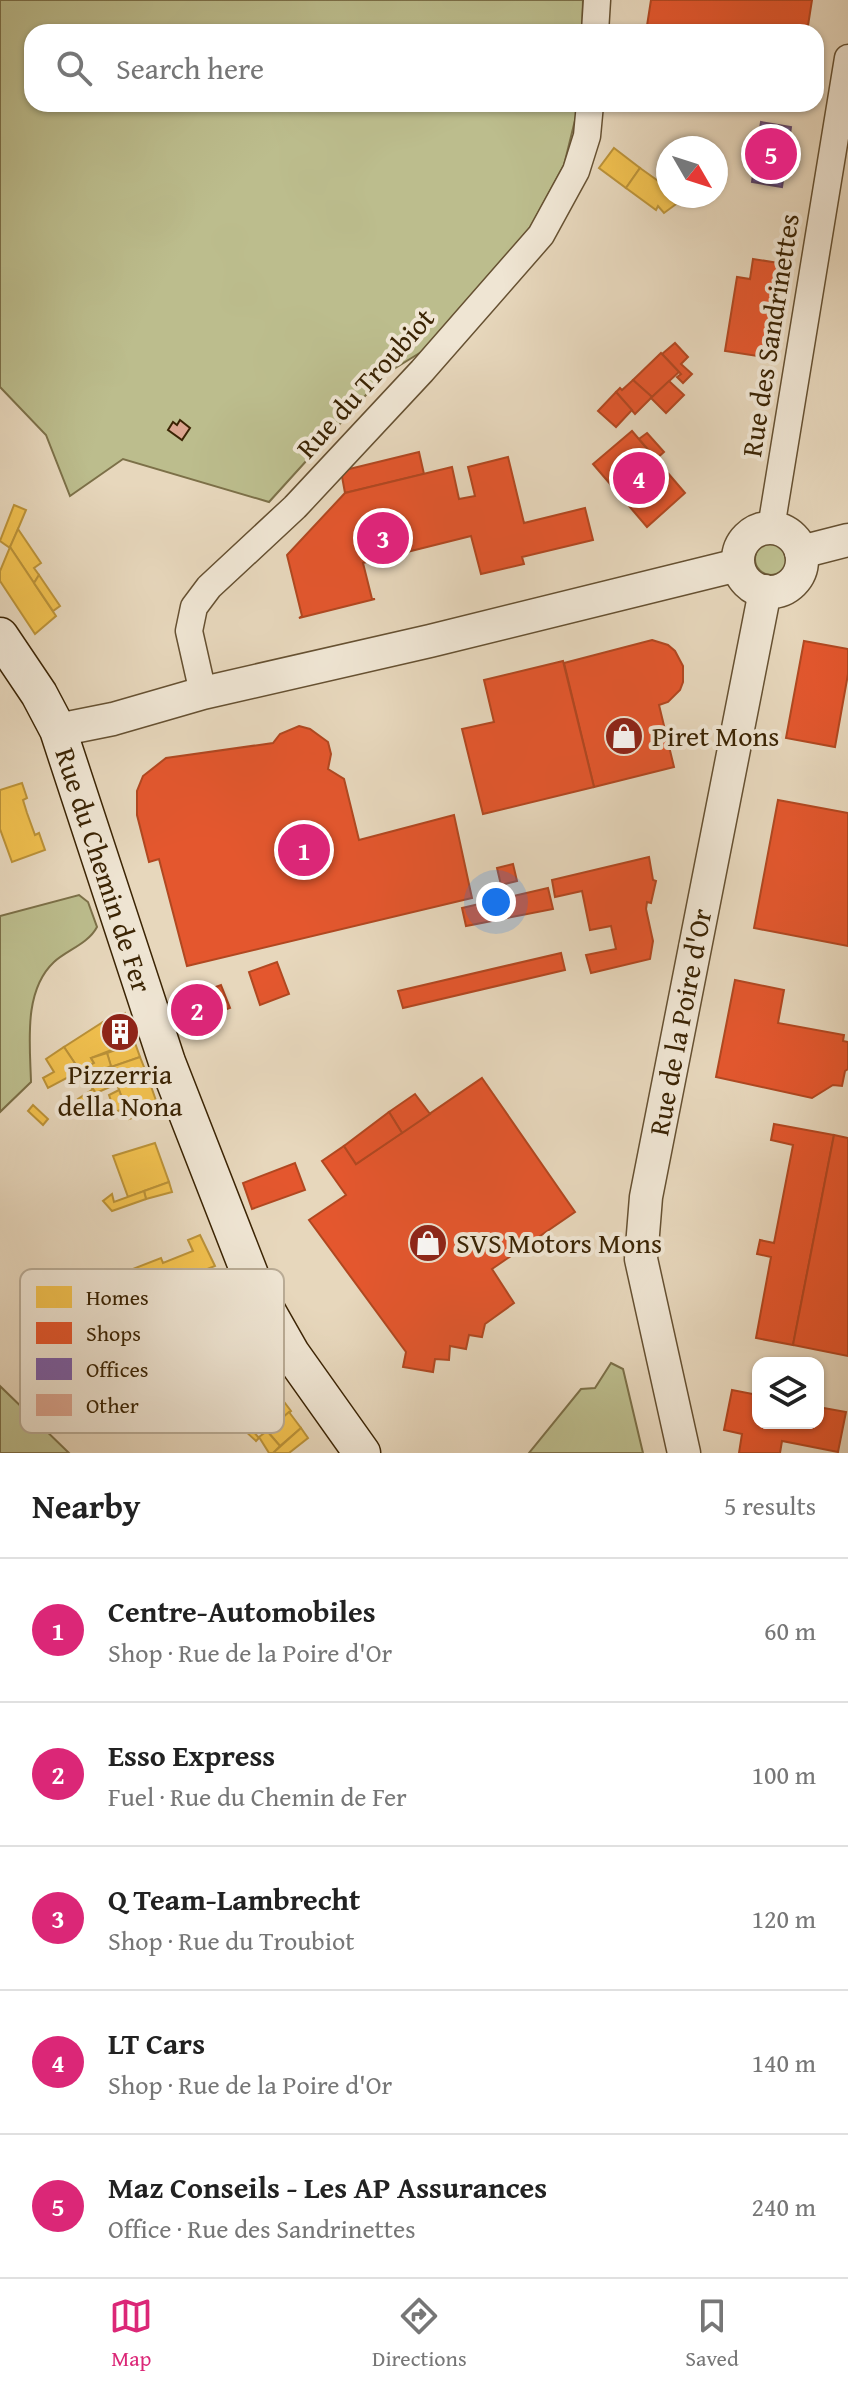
<!DOCTYPE html>
<html lang="en">
<head>
<meta charset="utf-8">
<style>
  body { margin:0; font-family:"Gentium Book Plus",serif; background:#f2f2f2; color:#222 }
  .controls { position:absolute; right:24px; bottom:24px; display:grid; overflow:hidden; border-radius:16px; box-shadow:0 2px 6px #0004 }
  .controls button { width:72px; height:72px; display:grid; place-items:center; padding:0; border:0; border-bottom:2px solid #e0e0e0; background:#fff; color:#222; font:40px sans-serif }
  .compass { position:absolute; left:656px; top:136px; width:72px; height:72px; border-radius:50%; background:#fff; box-shadow:0 2px 6px #0004; rotate:129deg }
  .you { position:absolute; left:496px; top:902px; width:28px; height:28px; margin:-20px; border:6px solid #fff; border-radius:50%; background:#1a73e8; box-shadow:0 0 0 12px #1a73e833 }
  .badge { display:grid; place-items:center; width:52px; height:52px; border-radius:50%; background:#db2777; color:#fff; font-size:26px; font-weight:700 }
  .pin { position:absolute; translate:-50% -50%; border:4px solid #fff; box-shadow:0 2px 8px #0006 }
  .list { margin:0; padding:0; list-style:none }
  h2 { display:flex; justify-content:space-between; align-items:center; height:104px; margin:0; padding:0 32px; font-size:34px }
  h2 small { font-size:26px; font-weight:400; color:#767676 }
  .list li { display:grid; grid-template-columns:52px 1fr auto; gap:24px; align-items:center; box-sizing:border-box; height:144px; padding:0 32px; border-top:2px solid #e0e0e0 }
  .list b { display:block; font-size:30px; white-space:nowrap }
  .list p { margin:0; font-size:26px; white-space:nowrap; color:#767676 }
  .list em { font-size:26px; font-style:normal; color:#767676 }
  .icon { flex:none; width:44px; height:44px; fill:none; stroke:currentColor; stroke-width:2; stroke-linecap:round; stroke-linejoin:round }
  .map { position:relative; flex:none; width:848px; height:1453px; overflow:hidden }
  .search { position:absolute; background:#fff; box-shadow:0 2px 6px #0004; left:24px; right:24px; top:24px; height:88px; display:flex; align-items:center; gap:20px; box-sizing:border-box; padding:0 28px; border-radius:24px; color:#767676; font-size:30px }
  .sheet { height:824px; background:#fff }
  nav { display:flex; justify-content:space-around; align-items:center; box-sizing:border-box; height:112px; border-top:2px solid #e0e0e0; background:#fff; font-size:22px; color:#767676 }
  nav a { display:grid; justify-items:center; gap:4px }
  nav .on { color:#db2777 }
  .map>svg:first-child { display:block }
  .green { fill:#bcbd8d; stroke:#7c7048; stroke-width:2 }
  .homes { fill:#f2c14e; stroke:#bb9238; stroke-width:2 }
  .shops { fill:#e4572e; stroke:#b14821; stroke-width:2 }
  .offices { fill:#7b5ea7; stroke:#684d76; stroke-width:2 }
  .building { fill:#dba58f; stroke:#3b2404; stroke-width:2 }
  .lines { fill:none; stroke-linecap:round; stroke-linejoin:round }
  .minor-casing { stroke:#665132; stroke-width:29 }
  .tertiary-casing { stroke:#665132; stroke-width:35 }
  .secondary-casing { stroke:#3b2404; stroke-width:39 }
  .minor { stroke:#efe5d3; stroke-width:26 }
  .tertiary { stroke:#efe5d3; stroke-width:32 }
  .secondary { stroke:#efe5d3; stroke-width:36 }
  .labels { text-anchor:middle; stroke-width:8; stroke-linejoin:round; paint-order:stroke }
  .street-label { font-size:28px; fill:#3b2404; stroke:#efe5d3 }
  .poi-label { font-size:28px; fill:#3b2404; stroke:#efe5d3; text-anchor:start }
  .key { fill:#efe5d3; stroke:#b9ab95; stroke-width:2 }
  .key-label { font-size:22px; fill:#3b2404 }
</style>
</head>
<body>
<div class="map">
<svg width="848" height="1453" viewBox="0 0 848 1453">
  <rect width="100%" height="100%" fill="#e7d7bc"/>
  <filter id="stains"><feTurbulence type="fractalNoise" baseFrequency=".0025" numOctaves="4"/><feColorMatrix values="0 0 0 0 .2 0 0 0 0 .09 0 0 0 0 .02 0 0 0 .5 -.17"/></filter>
  <radialGradient id="worn" r=".72"><stop offset=".6" stop-color="#630" stop-opacity="0"/><stop offset="1" stop-color="#630" stop-opacity=".3"/></radialGradient>
  <!-- green -->
  <g class="green">
    <polygon points="0,0 583,0 582,32 32,32 32,104 579,104 564,165 530,228 431,346 384,375 269,502 123,459 70,496 46,435 0,387"/>
    <circle cx="771" cy="559" r="16"/>
    <path d="M 79,895 L 88,902 L 97,927 C 88,944 67,950 54,962 C 23,991 30,1044 31,1082 L 0,1112 L 0,916 Z"/>
    <polygon points="611,1363 623,1369 643,1453 529,1453 581,1389 595,1388"/>
    <polygon points="0,1386 69,1453 0,1453"/>
  </g>
  <!-- homes -->
  <g class="homes">
    <polygon points="614,148 640,168 626,188 599,168"/>
    <polygon points="640,168 668,188 668,196 692,196 684,201 683,199 664,213 658,206 656,210 626,188"/>
    <polygon points="14,505 26,510 10,548 0,541"/>
    <polygon points="18,529 41,563 34,568 39,575 34,583 10,547"/>
    <polygon points="10,547 56,616 35,634 0,581 0,571"/>
    <polygon points="39,575 60,606 53,611 34,583"/>
    <polygon points="22,783 27,798 23,800 27,813 35,835 39,833 45,850 12,862 0,829 0,790"/>
    <polygon points="125,1013 136,1041 114,1049 103,1022"/>
    <polygon points="103,1022 114,1049 91,1058 94,1063 80,1071 64,1047"/>
    <polygon points="135,1043 140,1057 111,1067 107,1053"/>
    <polygon points="64,1047 80,1071 48,1088 43,1078 54,1072 46,1059"/>
    <polygon points="107,1053 111,1066 83,1080 79,1077 80,1071 94,1063 91,1058"/>
    <polygon points="140,1057 146,1072 117,1084 111,1067"/>
    <polygon points="111,1067 117,1084 96,1093 86,1080"/>
    <polygon points="146,1072 159,1109 129,1119 117,1084"/>
    <polygon points="93,1089 100,1099 84,1107 78,1099"/>
    <polygon points="119,1090 126,1108 115,1112 109,1095"/>
    <polygon points="33,1105 48,1119 43,1125 28,1111"/>
    <polygon points="155,1143 169,1182 128,1197 113,1156"/>
    <polygon points="169,1182 172,1192 146,1199 144,1191"/>
    <polygon points="144,1191 146,1199 112,1211 103,1201 112,1194 114,1202"/>
    <polygon points="200,1235 215,1266 174,1282 183,1305 180,1306 184,1315 164,1323 161,1317 143,1324 135,1302 132,1304 128,1293 119,1296 115,1284 123,1281 120,1274 161,1258 163,1263 193,1251 188,1240"/>
    <polygon points="279,1395 291,1411 267,1431 255,1416"/>
    <polygon points="289,1412 301,1428 280,1446 267,1431"/>
    <polygon points="255,1416 260,1423 252,1430 259,1438 256,1441 244,1430"/>
    <polygon points="301,1428 308,1438 289,1453 273,1453"/>
    <polygon points="267,1431 280,1446 273,1453 269,1453 259,1437"/>
  </g>
  <!-- shops -->
  <g class="shops">
    <polygon points="651,0 812,0 807,32 646,32"/>
    <polygon points="753,259 779,263 764,357 725,351 737,277 750,279"/>
    <polygon points="675,343 688,357 681,364 692,374 683,383 677,377 681,374 662,354"/>
    <polygon points="661,353 679,372 652,397 633,380"/>
    <polygon points="633,380 652,397 635,414 616,392 620,388 622,390"/>
    <polygon points="669,381 684,395 666,413 651,398"/>
    <polygon points="616,392 632,410 616,427 598,411"/>
    <polygon points="632,431 685,493 647,527 593,464"/>
    <polygon points="647,433 664,452 656,459 639,439"/>
    <polygon points="419,452 424,474 345,493 341,471"/>
    <polygon points="508,457 524,523 585,508 593,540 522,557 524,564 481,574 471,536 363,563 372,599 375,599 299,618 302,616 287,555 345,493 452,467 459,499 475,496 468,467"/>
    <polygon points="652,640 668,645 675,651 683,666 683,682 680,690 668,702 659,705 674,767 594,787 564,663"/>
    <polygon points="804,641 848,649 848,674 835,747 786,738"/>
    <polygon points="563,661 594,787 483,814 462,729 494,722 484,680"/>
    <polygon points="299,726 310,729 328,742 331,754 328,769 344,779 359,840 454,815 472,898 187,966 159,859 149,862 137,815 137,791 143,776 166,758 273,743 280,734"/>
    <polygon points="778,800 848,813 848,946 754,928"/>
    <polygon points="649,857 653,880 656,881 651,903 647,902 646,909 653,941 650,959 591,973 586,955 616,949 611,926 590,930 582,891 555,897 552,880"/>
    <polygon points="513,864 517,881 501,885 497,868"/>
    <polygon points="548,888 553,909 466,926 462,908"/>
    <polygon points="561,953 565,970 403,1008 398,991"/>
    <polygon points="277,962 289,994 260,1005 249,972"/>
    <polygon points="735,980 784,990 778,1023 844,1035 843,1041 848,1042 848,1069 845,1071 842,1086 833,1085 812,1098 716,1077"/>
    <polygon points="221,985 230,1008 187,1023 179,1000"/>
    <polygon points="482,1078 575,1212 492,1269 514,1303 485,1324 482,1337 469,1335 466,1349 450,1346 449,1360 435,1359 433,1372 403,1367 406,1352 309,1220 346,1195 322,1161 344,1146 356,1164"/>
    <polygon points="415,1094 430,1114 402,1133 389,1112"/>
    <polygon points="389,1112 402,1133 356,1164 344,1146"/>
    <polygon points="774,1124 834,1135 793,1345 756,1338 771,1257 757,1254 760,1240 774,1243 793,1145 771,1140"/>
    <polygon points="834,1135 848,1138 848,1356 793,1345"/>
    <polygon points="295,1163 305,1190 252,1209 243,1183"/>
    <polygon points="732,1390 758,1395 758,1423 818,1423 818,1407 846,1412 838,1452 782,1441 780,1453 739,1453 742,1434 724,1430"/>
  </g>
  <!-- offices -->
  <polygon class="offices" points="761,122 791,127 782,187 752,182"/>
  <!-- building -->
  <polygon class="building" points="180,420 190,428 182,440 168,430 173,422 177,425"/>
  <g class="lines">
    <!-- minor casing -->
    <g class="minor-casing">
      <g id="minor">
        <polyline points="595,32 597,0"/>
        <polyline points="771,528 848,58"/>
        <polyline points="203,693 189,631 194,607 209,587 295,507 422,371 541,235 576,171 587,136 590,104"/>
      </g>
    </g>
    <!-- tertiary casing -->
    <g class="tertiary-casing">
      <g id="tertiary">
        <circle cx="770" cy="560" r="32"/>
        <polyline points="801,552 848,540"/>
        <polyline points="58,730 113,719 203,693 430,641 738,565"/>
        <polyline points="684,1453 641,1259 646,1197 765,591"/>
      </g>
    </g>
    <!-- secondary casing -->
    <g class="secondary-casing">
      <polyline id="secondary" points="0,636 39,694 58,730 167,1062 258,1295 291,1353 362,1453"/>
    </g>
    <!-- minor -->
    <use href="#minor" class="minor"/>
    <!-- tertiary -->
    <use href="#tertiary" class="tertiary"/>
    <!-- secondary -->
    <use href="#secondary" class="secondary"/>
  </g>
  <!-- icons -->
  <defs>
    <g id="shop-disc" transform="scale(2)"><circle r="9.5" fill="#8f2418" stroke="#efe5d3"/><path d="M-5-2.5h2.3a2.7 3.5 0 0 1 5.4 0H5L5.5 6h-11ZM-1.5-2.5h3a1.5 2.3 0 0 0-3 0Z" fill="#fff"/></g>
    <g id="building-disc" transform="scale(2)"><circle r="9.5" fill="#8f2418" stroke="#efe5d3"/><path d="M-4-6H4V6H1V3H-1V6H-4ZM-2.5-4.3h1.7v1.8h-1.7ZM.8-4.3h1.7v1.8H.8ZM-2.5-1h1.7V.8h-1.7ZM.8-1h1.7V.8H.8Z" fill="#fff"/></g>
  </defs>
  <g fill-rule="evenodd">
    <use href="#shop-disc" x="624" y="736"/>
    <use href="#building-disc" x="120" y="1032"/>
    <use href="#shop-disc" x="428" y="1243"/>
  </g>
  <g class="labels">
    <!-- street labels -->
    <g class="street-label">
      <text transform="translate(770 335) rotate(-81)" y="10">Rue des Sandrinettes</text>
      <text transform="translate(365 383) rotate(-48)" y="10">Rue du Troubiot</text>
      <text transform="translate(104 870) rotate(72)" y="10">Rue du Chemin de Fer</text>
      <text transform="translate(680 1022) rotate(-79)" y="10">Rue de la Poire d'Or</text>
    </g>
    <!-- poi labels -->
    <g class="poi-label">
      <text x="652" y="746">Piret Mons</text>
      <text x="120" y="1084" text-anchor="middle">Pizzerria<tspan x="120" dy="32">della Nona</tspan></text>
      <text x="456" y="1253">SVS Motors Mons</text>
    </g>
  </g>
  <!-- legend -->
  <rect x="20" y="1269" width="264" height="164" rx="12" class="key"/>
  <rect x="36" y="1286" width="36" height="22" fill="#f2c14e"/>
  <rect x="36" y="1322" width="36" height="22" fill="#e4572e"/>
  <rect x="36" y="1358" width="36" height="22" fill="#7b5ea7"/>
  <rect x="36" y="1394" width="36" height="22" fill="#dba58f"/>
  <g class="key-label">
    <text x="86" y="1305">Homes</text>
    <text x="86" y="1341">Shops</text>
    <text x="86" y="1377">Offices</text>
    <text x="86" y="1413">Other</text>
  </g>
  <rect width="100%" height="100%" filter="url(#stains)"/>
  <rect width="100%" height="100%" fill="url(#worn)"/>
</svg>
<div class="controls">
<button><svg class="icon" aria-label="layers" viewBox="0 0 24 24"><path d="M12 4l9 5-9 5-9-5zM3 14l9 5 9-5"/></svg></button>
</div>
<svg class="compass" viewBox="-18 -18 36 36"><path d="M0-13l5 13h-10z" fill="#e53935"/><path d="M0 13l5-13h-10z" fill="#767676"/></svg>
<div class="you"></div>
<div class="pin badge" style="left:304px;top:850px">1</div>
<div class="pin badge" style="left:197px;top:1010px">2</div>
<div class="pin badge" style="left:383px;top:538px">3</div>
<div class="pin badge" style="left:639px;top:478px">4</div>
<div class="pin badge" style="left:771px;top:154px">5</div>
<div class="search"><svg class="icon" aria-label="search" viewBox="0 0 24 24"><circle cx="10" cy="10" r="6"/><path d="M15 15l6 6"/></svg>Search here</div>
</div>
<section class="sheet">
<h2>Nearby<small>5 results</small></h2>
<ul class="list">
<li><span class="badge">1</span><div><b>Centre-Automobiles</b><p>Shop · Rue de la Poire d'Or</p></div><em>60 m</em></li>
<li><span class="badge">2</span><div><b>Esso Express</b><p>Fuel · Rue du Chemin de Fer</p></div><em>100 m</em></li>
<li><span class="badge">3</span><div><b>Q Team-Lambrecht</b><p>Shop · Rue du Troubiot</p></div><em>120 m</em></li>
<li><span class="badge">4</span><div><b>LT Cars</b><p>Shop · Rue de la Poire d'Or</p></div><em>140 m</em></li>
<li><span class="badge">5</span><div><b>Maz Conseils - Les AP Assurances</b><p>Office · Rue des Sandrinettes</p></div><em>240 m</em></li>
</ul>
</section>
<nav>
<a class="on"><svg class="icon" aria-label="map" viewBox="0 0 24 24"><path d="M3 6l6-2 6 2 6-2v14l-6 2-6-2-6 2zM9 4v14M15 6v14"/></svg>Map</a>
<a><svg class="icon" aria-label="directions" viewBox="0 0 24 24"><path d="M12 3l9 9-9 9-9-9zM9 14v-3h6M13 9l2 2-2 2"/></svg>Directions</a>
<a><svg class="icon" aria-label="saved" viewBox="0 0 24 24"><path d="M7 4h10v16l-5-4-5 4z"/></svg>Saved</a>
</nav>
</body>
</html>
